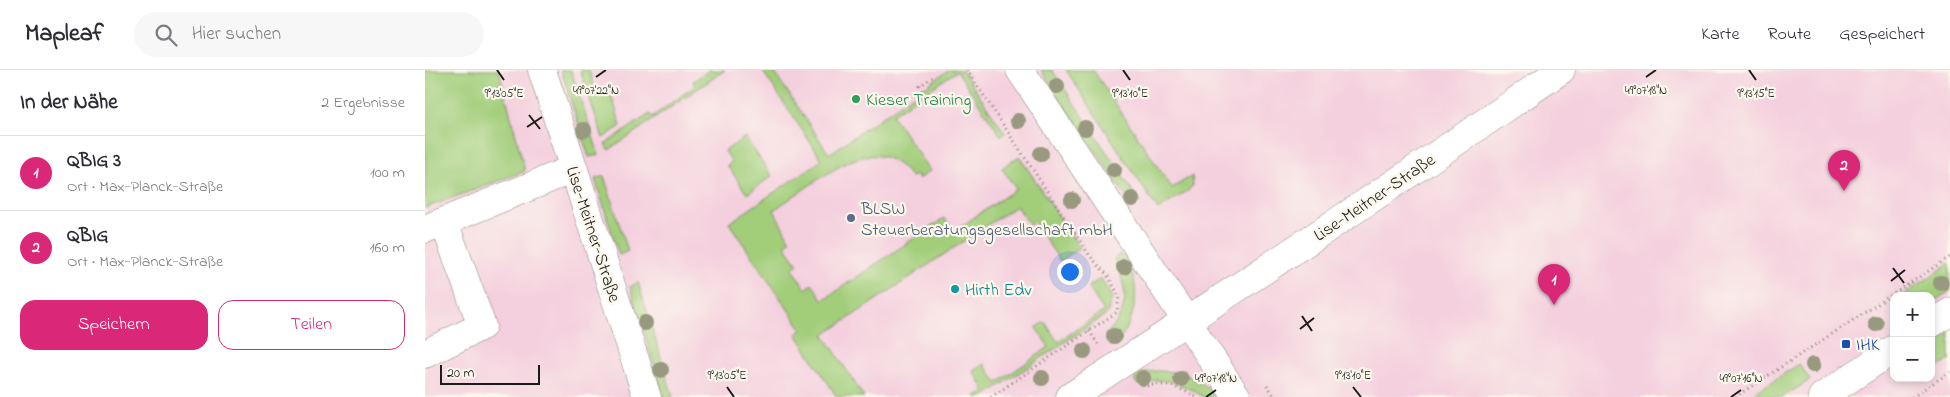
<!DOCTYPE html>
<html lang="de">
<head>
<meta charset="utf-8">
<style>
  body { margin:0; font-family:"Indie Flower",sans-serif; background:#f7f7f7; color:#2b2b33 }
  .controls { position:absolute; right:15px; bottom:15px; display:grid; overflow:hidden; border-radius:10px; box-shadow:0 2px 8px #0003 }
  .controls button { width:45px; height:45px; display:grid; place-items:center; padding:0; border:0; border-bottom:1px solid #e1e1e2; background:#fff; color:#2b2b33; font:25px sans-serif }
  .scale { position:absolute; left:15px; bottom:12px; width:100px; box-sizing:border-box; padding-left:5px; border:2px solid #1c1c1c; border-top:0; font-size:14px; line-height:18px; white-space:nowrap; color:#1c1c1c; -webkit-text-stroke:4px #fbf7ec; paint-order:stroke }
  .you { position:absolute; left:644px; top:201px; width:18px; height:18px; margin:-12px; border:4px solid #fff; border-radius:50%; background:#1a73e8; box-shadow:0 0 0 8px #1a73e833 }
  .badge { display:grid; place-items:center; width:32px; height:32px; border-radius:50%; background:#db2777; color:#fff; font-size:16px; font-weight:700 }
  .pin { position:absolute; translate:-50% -41px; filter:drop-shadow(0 1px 2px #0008) }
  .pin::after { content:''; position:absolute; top:26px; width:18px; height:15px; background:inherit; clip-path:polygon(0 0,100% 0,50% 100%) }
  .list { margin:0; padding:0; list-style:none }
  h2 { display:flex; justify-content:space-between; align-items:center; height:65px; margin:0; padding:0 20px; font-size:21px }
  h2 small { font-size:16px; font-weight:400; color:#7c7c81 }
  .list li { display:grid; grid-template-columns:32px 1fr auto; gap:15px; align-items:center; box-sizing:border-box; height:75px; padding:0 20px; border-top:1px solid #e1e1e2 }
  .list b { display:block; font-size:19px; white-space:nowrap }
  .list p { margin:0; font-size:16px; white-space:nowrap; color:#7c7c81 }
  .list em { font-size:16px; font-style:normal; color:#7c7c81 }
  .actions { display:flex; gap:10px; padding:15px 20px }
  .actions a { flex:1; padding:11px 0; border:1px solid #db2777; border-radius:15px; text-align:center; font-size:18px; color:#db2777 }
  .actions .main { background:#db2777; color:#fff }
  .icon { flex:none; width:28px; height:28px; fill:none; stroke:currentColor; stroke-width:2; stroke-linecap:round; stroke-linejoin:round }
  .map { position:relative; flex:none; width:1525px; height:327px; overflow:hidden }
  header { display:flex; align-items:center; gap:30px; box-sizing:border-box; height:70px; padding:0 25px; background:#fff; border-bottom:1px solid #e1e1e2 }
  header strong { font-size:24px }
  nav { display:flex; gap:28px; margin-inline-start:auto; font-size:18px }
  .search { width:350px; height:45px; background:#f7f7f7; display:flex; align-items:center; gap:12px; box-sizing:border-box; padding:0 18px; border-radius:28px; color:#7c7c81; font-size:19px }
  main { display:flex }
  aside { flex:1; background:#fff }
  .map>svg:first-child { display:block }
  .built { fill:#f4cfde; fill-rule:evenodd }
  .green { fill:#a2ce7a; stroke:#5f754b }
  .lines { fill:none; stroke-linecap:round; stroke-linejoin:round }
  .minor-casing { stroke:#888275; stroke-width:29 }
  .path { stroke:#888275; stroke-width:3; stroke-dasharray:1 4; stroke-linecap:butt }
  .minor { stroke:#fff; stroke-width:28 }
  .tree { fill:#98997e }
  .ticks { fill:none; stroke:#1c1c1c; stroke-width:2 }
  .leisure-dot { fill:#2e9e5b; stroke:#fbf7ec; stroke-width:2 }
  .service-dot { fill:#5c6f8a; stroke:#fbf7ec; stroke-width:2 }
  .culture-dot { fill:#0f9aa8; stroke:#fbf7ec; stroke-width:2 }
  .transit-dot { fill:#1a4fb4; stroke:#fbf7ec; stroke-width:2 }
  .labels { text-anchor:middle; stroke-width:4.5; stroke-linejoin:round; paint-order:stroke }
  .leisure-label { font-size:18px; fill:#27864d; stroke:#fbf7ec; text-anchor:start }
  .street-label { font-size:18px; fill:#1c1c1c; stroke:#fbf7ec }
  .service-label { font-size:18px; fill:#4e5e75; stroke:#fbf7ec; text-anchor:start }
  .culture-label { font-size:18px; fill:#0d838f; stroke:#fbf7ec; text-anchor:start }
  .transit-label { font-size:18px; fill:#164399; stroke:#fbf7ec; text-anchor:start }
  .ticks-label { font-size:12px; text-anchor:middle; fill:#1c1c1c; stroke:#fbf7ec; stroke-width:4.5; stroke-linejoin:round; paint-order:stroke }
</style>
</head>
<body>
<header>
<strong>Mapleaf</strong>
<div class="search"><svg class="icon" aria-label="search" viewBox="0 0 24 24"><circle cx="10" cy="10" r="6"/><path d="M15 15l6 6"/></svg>Hier suchen</div>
<nav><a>Karte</a><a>Route</a><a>Gespeichert</a></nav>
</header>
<main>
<aside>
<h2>In der Nähe<small>2 Ergebnisse</small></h2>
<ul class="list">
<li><span class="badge">1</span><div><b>QBIG 3</b><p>Ort · Max-Planck-Straße</p></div><em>100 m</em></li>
<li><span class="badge">2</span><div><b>QBIG</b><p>Ort · Max-Planck-Straße</p></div><em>160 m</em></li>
</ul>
<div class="actions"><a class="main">Speichern</a><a>Teilen</a></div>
</aside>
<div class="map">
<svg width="1525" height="327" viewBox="0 0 1525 327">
  <rect width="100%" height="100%" fill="#fbf7ec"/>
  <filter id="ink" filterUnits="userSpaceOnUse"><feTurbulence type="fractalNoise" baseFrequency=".02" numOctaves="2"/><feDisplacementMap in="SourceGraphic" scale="10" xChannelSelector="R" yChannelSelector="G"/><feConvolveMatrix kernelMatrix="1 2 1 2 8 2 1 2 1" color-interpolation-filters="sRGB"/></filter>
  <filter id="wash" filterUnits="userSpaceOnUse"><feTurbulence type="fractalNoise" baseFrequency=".0096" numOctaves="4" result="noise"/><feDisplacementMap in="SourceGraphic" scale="20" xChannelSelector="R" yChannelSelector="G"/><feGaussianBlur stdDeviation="1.12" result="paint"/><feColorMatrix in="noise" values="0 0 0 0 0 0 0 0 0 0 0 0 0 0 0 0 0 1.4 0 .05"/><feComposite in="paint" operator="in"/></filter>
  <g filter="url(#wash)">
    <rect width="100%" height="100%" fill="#f5e7ce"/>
    <!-- built -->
    <path class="built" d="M 0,0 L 1525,0 L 1525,327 L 0,327 ZM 1469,226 L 1506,226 L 1506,308 L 1469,308 Z"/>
    <!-- green -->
    <g class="green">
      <polygon points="0,0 74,0 100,101 0,138"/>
      <polygon points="136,0 146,0 174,85 164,87"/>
      <polygon points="155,0 164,0 171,24 185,20 196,56 178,68"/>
      <polygon points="285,0 300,0 184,80 180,74 225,44 227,47 270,16 268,11"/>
      <path d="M 337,0 L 348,0 L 404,84 L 524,0 L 537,0 L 580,63 L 576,66 L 532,1 L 467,45 L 505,101 L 493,109 L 491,105 L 486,107 C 456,70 427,88 394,109 C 379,119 364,129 349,140 L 365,171 L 360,175 L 373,194 L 367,199 L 381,219 L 387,214 L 398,230 L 519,148 L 529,161 L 591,119 L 577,98 L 594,86 L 655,178 L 635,191 L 609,152 L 605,155 L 591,136 L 399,265 L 439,327 L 412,327 L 371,264 L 377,260 L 304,153 L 397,90 Z"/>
      <polygon points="616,0 627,0 715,132 708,137"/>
      <polygon points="641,0 668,0 747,118 767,106 768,115 764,120 733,140"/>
      <polygon points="320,67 347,106 322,124 302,95 307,92 300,81"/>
      <polygon points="179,106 203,181 194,185 170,109"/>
      <path d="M 693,185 L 697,185 C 720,211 711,253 689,276 L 680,265 C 706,241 703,219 689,189 Z"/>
      <polygon points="1525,193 1525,221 1506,233 1506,226 1477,226"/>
      <polygon points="676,208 687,228 682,244 558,327 550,327 560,320 548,301 559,294 572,313 624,277 611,258 620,252 633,272 679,241 663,217"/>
      <polygon points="213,212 248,327 239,327 205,217"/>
      <polygon points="1525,263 1525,290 1506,302 1506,275"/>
      <polygon points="1374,294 1385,310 1358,327 1323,327"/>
      <path d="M 728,301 C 754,300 775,307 792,327 L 778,327 L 768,320 L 744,311 L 731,310 L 713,315 L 710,312 L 710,308 L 714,304 Z"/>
    </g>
  </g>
  <g filter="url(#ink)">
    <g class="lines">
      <!-- minor casing -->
      <g class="minor-casing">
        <g id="minor">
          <polyline points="117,0 222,327"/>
          <polyline points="595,0 812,327"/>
          <polyline points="0,159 148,99"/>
          <polyline points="1506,254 1525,242"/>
          <polyline points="0,284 57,256 19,152"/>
          <path d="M 645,327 C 810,220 974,112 1136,0"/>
          <polyline points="1397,327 1469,279"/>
        </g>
      </g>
      <!-- path -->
      <g class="path">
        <polyline points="542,0 665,186 683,206 694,226 692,242 566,327"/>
        <polyline points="501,25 495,16 511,5"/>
        <polyline points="664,261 673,274"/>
        <polyline points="842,315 850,327"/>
        <path d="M 722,316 C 741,312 755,318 771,327"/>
        <polyline points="1310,327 1525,187"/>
        <polyline points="1487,327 1525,302"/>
      </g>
      <!-- minor -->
      <use href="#minor" class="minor"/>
    </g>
    <!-- trees -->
    <g class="tree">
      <circle cx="632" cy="16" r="8"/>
      <circle cx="593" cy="51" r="8"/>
      <circle cx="660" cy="58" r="8"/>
      <circle cx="159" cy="60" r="8"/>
      <circle cx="616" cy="84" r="8"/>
      <circle cx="689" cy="100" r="8"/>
      <circle cx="707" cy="129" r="8"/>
      <circle cx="647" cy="130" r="8"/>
      <circle cx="699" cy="197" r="8"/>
      <circle cx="1516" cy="213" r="8"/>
      <circle cx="220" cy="253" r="8"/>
      <circle cx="1451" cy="254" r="8"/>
      <circle cx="689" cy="266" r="8"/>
      <circle cx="659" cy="281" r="8"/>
      <circle cx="1388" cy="295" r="8"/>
      <circle cx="236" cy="300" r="8"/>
      <circle cx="617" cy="308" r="8"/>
      <circle cx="718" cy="308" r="8"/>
      <circle cx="756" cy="309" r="8"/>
    </g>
  </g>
  <!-- ticks -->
  <path class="ticks" d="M 72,0 L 79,10M 698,0 L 705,10M 1324,0 L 1331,10M 171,7 L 181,0M 1221,7 L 1231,0M 104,45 L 115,59M 102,57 L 117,47M 1468,198 L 1479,213M 1466,211 L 1480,200M 877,246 L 887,261M 875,259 L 889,248M 302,317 L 309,327M 928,317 L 936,327M 781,327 L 791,320M 1306,327 L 1316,320"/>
  <!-- markers -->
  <circle class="leisure-dot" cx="431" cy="29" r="5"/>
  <circle class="service-dot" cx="426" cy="148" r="5"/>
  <circle class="culture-dot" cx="530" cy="219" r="5"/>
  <rect class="transit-dot" x="1416" y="269" width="10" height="10" rx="2.5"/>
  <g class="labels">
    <!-- leisure labels -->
    <g class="leisure-label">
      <text x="441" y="35">Kieser Training</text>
    </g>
    <!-- street labels -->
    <g class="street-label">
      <text transform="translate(949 127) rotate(-34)" y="6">Lise-Meitner-Straße</text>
      <text transform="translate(169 164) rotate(72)" y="6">Lise-Meitner-Straße</text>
    </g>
    <!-- service labels -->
    <g class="service-label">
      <text x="436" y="144">BLSW<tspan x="436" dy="21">Steuerberatungsgesellschaft mbH</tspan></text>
    </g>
    <!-- culture labels -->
    <g class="culture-label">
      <text x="540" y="225">Hirth Edv</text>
    </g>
    <!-- transit labels -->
    <g class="transit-label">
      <text x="1431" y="280">IHK</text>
    </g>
  </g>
  <g class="ticks-label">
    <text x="171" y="24">49°07'22"N</text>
    <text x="1221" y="24">49°07'18"N</text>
    <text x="79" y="27">9°13'05"E</text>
    <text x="705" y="27">9°13'10"E</text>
    <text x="1331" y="27">9°13'15"E</text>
    <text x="302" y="309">9°13'05"E</text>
    <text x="928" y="309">9°13'10"E</text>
    <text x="791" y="312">49°07'18"N</text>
    <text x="1316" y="312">49°07'16"N</text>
  </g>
</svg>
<div class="controls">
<button>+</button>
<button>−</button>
</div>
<div class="scale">20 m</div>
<div class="you"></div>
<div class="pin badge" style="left:1129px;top:235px">1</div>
<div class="pin badge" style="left:1419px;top:121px">2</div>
</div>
</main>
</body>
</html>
